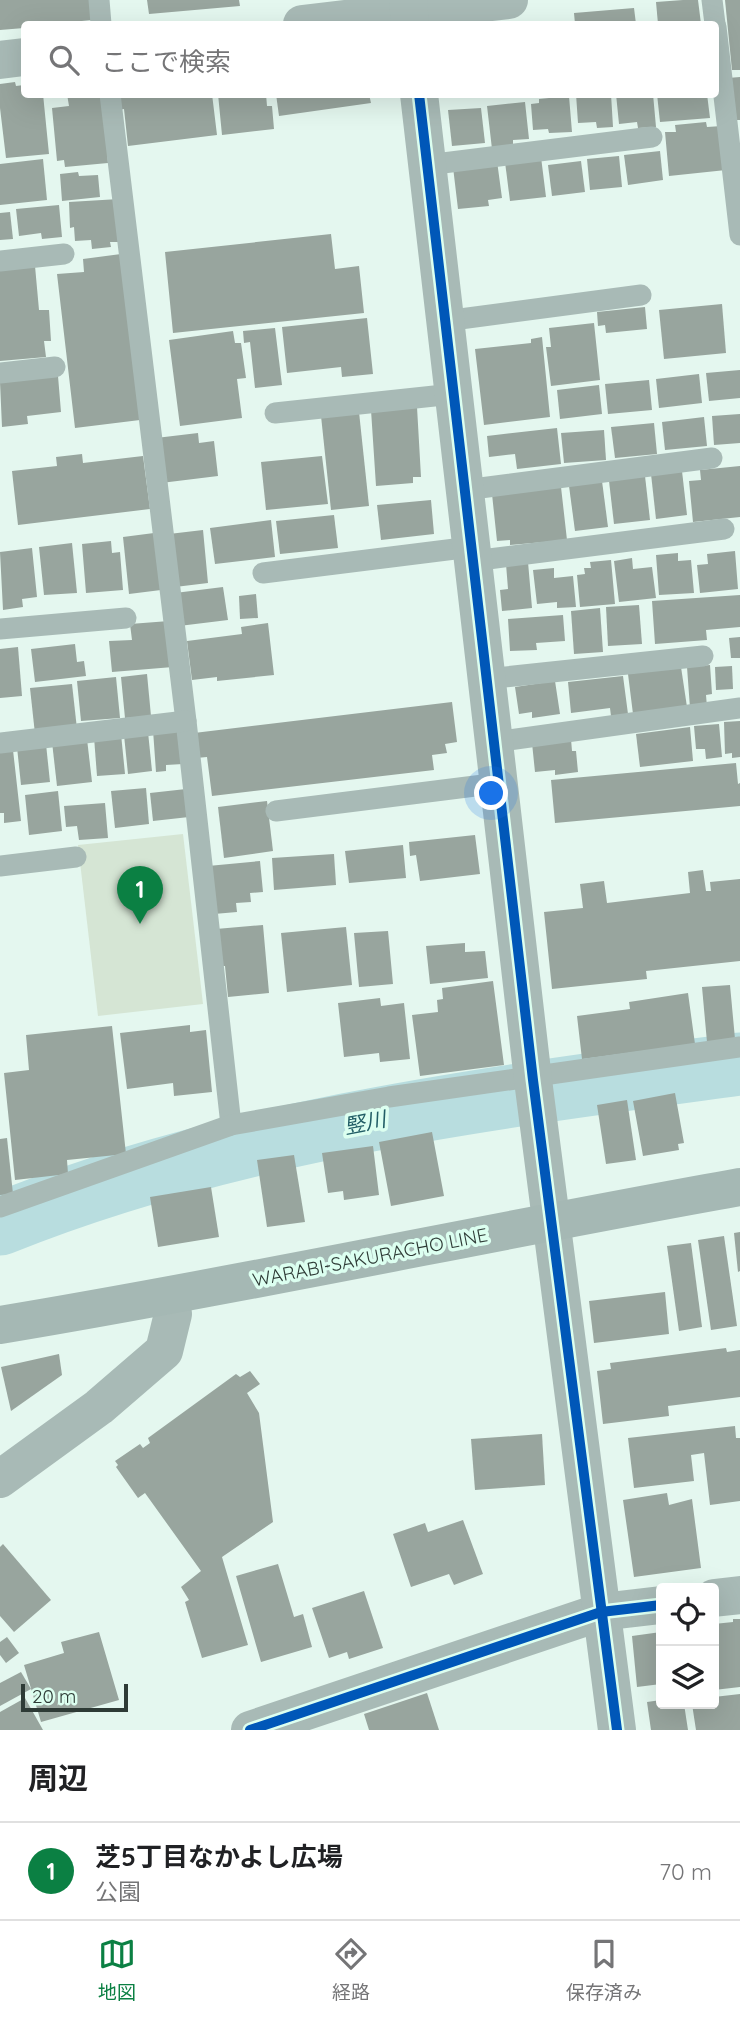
<!DOCTYPE html>
<html lang="ja">
<head>
<meta charset="utf-8">
<style>
  body { margin:0; font-family:Quicksand,"Noto Sans JP",sans-serif; background:#f2f2f2; color:#202124 }
  .controls { position:absolute; right:21px; bottom:21px; display:grid; overflow:hidden; border-radius:7px; box-shadow:0 7px 28px #0002 }
  .controls button { width:63px; height:63px; display:grid; place-items:center; padding:0; border:0; border-bottom:2px solid #e0e0e0; background:#fff; color:#202124; font:35px sans-serif }
  .scale { position:absolute; left:21px; bottom:18px; width:107px; box-sizing:border-box; padding-left:7px; border:4px solid #2e3b36; border-top:0; font-size:19px; line-height:24px; white-space:nowrap; color:#2e3b36; -webkit-text-stroke:5px #dcfff0; paint-order:stroke }
  .you { position:absolute; left:492px; top:794px; width:24px; height:24px; margin:-18px; border:5px solid #fff; border-radius:50%; background:#1a73e8; box-shadow:0 0 0 10px #1a73e833 }
  .badge { display:grid; place-items:center; width:46px; height:46px; border-radius:50%; background:#0b8043; color:#fff; font-size:23px; font-weight:700 }
  .pin { position:absolute; translate:-50% -58px; filter:drop-shadow(0 2px 4px #0008) }
  .pin::after { content:''; position:absolute; top:37px; width:24px; height:21px; background:inherit; clip-path:polygon(0 0,100% 0,50% 100%) }
  .list { margin:0; padding:0; list-style:none }
  h2 { display:flex; justify-content:space-between; align-items:center; height:91px; margin:0; padding:0 28px; font-size:30px }
  h2 small { font-size:23px; font-weight:400; color:#757577 }
  .list li { display:grid; grid-template-columns:46px 1fr auto; gap:21px; align-items:center; box-sizing:border-box; height:98px; padding:0 28px; border-top:2px solid #e0e0e0 }
  .list b { display:block; font-size:26px; white-space:nowrap }
  .list p { margin:0; font-size:23px; white-space:nowrap; color:#757577 }
  .list em { font-size:23px; font-style:normal; color:#757577 }
  .icon { flex:none; width:38px; height:38px; fill:none; stroke:currentColor; stroke-width:2; stroke-linecap:round; stroke-linejoin:round }
  .map { position:relative; flex:none; width:740px; height:1730px; overflow:hidden }
  .search { position:absolute; background:#fff; box-shadow:0 7px 28px #0002; left:21px; right:21px; top:21px; height:77px; display:flex; align-items:center; gap:18px; box-sizing:border-box; padding:0 24px; border-radius:7px; color:#757577; font-size:26px }
  .sheet { height:189px; background:#fff }
  nav { display:flex; justify-content:space-around; align-items:center; box-sizing:border-box; height:98px; border-top:2px solid #e0e0e0; background:#fff; font-size:19px; color:#757577 }
  nav a { display:grid; justify-items:center; gap:4px }
  nav .on { color:#0b8043 }
  .map>svg:first-child { display:block }
  .green { fill:#d5e5d4 }
  .lines { fill:none; stroke-linecap:round; stroke-linejoin:round }
  .river { stroke:#b8dddf; stroke-width:63 }
  .building { fill:#98a59e }
  .service { stroke:#a8bab6; stroke-width:21 }
  .minor { stroke:#a8bab6; stroke-width:38 }
  .tertiary { stroke:#a8bab6; stroke-width:38 }
  .secondary { stroke:#a5b8b4; stroke-width:38 }
  .cycleway-casing { stroke:#dcfff0; stroke-width:15 }
  .cycleway { stroke:#0057b8; stroke-width:10 }
  .labels { text-anchor:middle; stroke-width:7; stroke-linejoin:round; paint-order:stroke }
  .street-label { font-size:19px; fill:#2e3b36; stroke:#dcfff0 }
  .water-label { font-size:21px; font-style:italic; fill:#225e66; stroke:#dcfff0 }
</style>
</head>
<body>
<div class="map">
<svg width="740" height="1730" viewBox="0 0 740 1730">
  <rect width="100%" height="100%" fill="#e4f7ef"/>
  <!-- green -->
  <polygon class="green" points="183,834 203,1004 98,1016 78,845"/>
  <g class="lines">
    <!-- river -->
    <path class="river" d="M 0,1224 C 235,1129 490,1098 740,1064"/>
  </g>
  <!-- building -->
  <g class="building">
    <polygon points="0,0 89,0 92,20 51,24 24,24 24,28 0,30"/>
    <polygon points="147,0 239,0 240,6 149,14"/>
    <polygon points="683,0 698,0 701,24 658,24 656,2"/>
    <polygon points="725,0 740,0 740,70 732,70"/>
    <polygon points="634,8 636,24 575,24 574,13"/>
    <polygon points="740,77 740,120 732,120 728,78"/>
    <polygon points="15,82 16,86 24,85 24,94 43,94 49,154 6,158 0,108 0,84"/>
    <polygon points="67,94 103,94 108,163 65,167 64,160 57,161 52,108 69,106"/>
    <polygon points="212,94 217,135 128,146 124,109 118,110 116,95"/>
    <polygon points="218,94 266,94 267,106 272,106 274,129 222,135"/>
    <polygon points="276,94 369,94 371,103 279,116"/>
    <polygon points="576,94 611,94 613,127 597,128 596,122 578,123"/>
    <polygon points="616,94 653,94 656,127 638,128 637,122 619,124"/>
    <polygon points="657,94 707,94 710,118 660,122"/>
    <polygon points="569,96 572,132 549,133 548,129 533,130 531,104 539,103 539,99"/>
    <polygon points="525,102 529,139 513,140 513,147 492,149 487,106"/>
    <polygon points="481,108 485,143 452,146 448,110"/>
    <polygon points="706,122 707,127 722,126 726,170 669,176 665,132 676,132 675,125"/>
    <polygon points="660,151 663,180 628,185 624,155"/>
    <polygon points="619,156 622,187 590,190 587,159"/>
    <polygon points="541,157 546,197 510,201 505,162"/>
    <polygon points="43,159 47,200 0,205 0,164"/>
    <polygon points="497,161 502,198 488,200 489,206 458,209 453,167"/>
    <polygon points="581,161 585,192 552,196 548,165"/>
    <polygon points="78,172 79,176 98,175 100,197 62,201 60,174"/>
    <polygon points="119,199 121,242 110,242 111,247 92,249 91,240 75,241 74,227 70,228 69,202"/>
    <polygon points="59,205 62,237 42,239 41,233 19,236 16,209"/>
    <polygon points="10,212 13,239 0,240 0,213"/>
    <polygon points="331,234 335,269 359,266 364,313 173,333 165,252"/>
    <polygon points="121,254 140,420 75,428 57,274 84,272 83,259"/>
    <polygon points="35,266 39,310 49,310 51,341 44,341 46,357 0,361 0,269"/>
    <polygon points="722,304 726,353 664,359 659,310"/>
    <polygon points="645,307 647,329 606,333 605,325 598,326 597,312"/>
    <polygon points="367,318 373,374 342,377 341,367 287,373 282,327"/>
    <polygon points="594,323 600,380 551,386 546,347 551,347 549,328"/>
    <polygon points="275,328 282,385 255,388 250,342 244,343 243,331"/>
    <polygon points="233,331 235,343 241,343 246,378 237,379 242,418 180,426 169,340"/>
    <polygon points="542,337 550,417 484,425 475,349 531,343 531,339"/>
    <polygon points="740,370 740,398 709,401 706,373"/>
    <polygon points="699,374 702,403 659,408 656,379"/>
    <polygon points="58,376 61,412 27,416 28,424 2,427 0,382"/>
    <polygon points="649,380 652,410 608,414 605,384"/>
    <polygon points="599,385 602,414 560,419 557,390"/>
    <polygon points="417,407 421,477 413,477 413,483 376,486 371,410"/>
    <polygon points="359,412 369,506 331,510 321,416"/>
    <polygon points="740,414 740,443 714,445 712,416"/>
    <polygon points="704,417 707,446 665,450 662,422"/>
    <polygon points="654,423 657,454 615,458 611,427"/>
    <polygon points="557,428 561,464 517,469 515,454 489,457 487,436"/>
    <polygon points="604,430 606,460 564,463 561,433"/>
    <polygon points="198,433 199,443 214,441 218,476 161,483 156,438"/>
    <polygon points="82,454 83,463 143,456 150,509 18,525 12,471 57,466 56,457"/>
    <polygon points="322,456 328,504 266,510 261,462"/>
    <polygon points="740,466 740,517 693,522 689,481 701,480 700,470"/>
    <polygon points="682,471 687,515 656,519 651,474"/>
    <polygon points="645,476 650,520 614,524 609,481"/>
    <polygon points="602,481 608,527 575,531 569,486"/>
    <polygon points="561,487 567,540 510,545 510,540 497,541 492,494"/>
    <polygon points="431,500 434,534 381,540 377,505"/>
    <polygon points="334,515 338,548 280,554 276,521"/>
    <polygon points="271,520 275,557 215,564 210,528"/>
    <polygon points="203,530 208,583 175,587 169,534"/>
    <polygon points="154,533 161,590 129,594 123,537"/>
    <polygon points="111,541 112,553 120,552 123,590 86,593 82,544"/>
    <polygon points="72,543 77,593 44,595 39,547"/>
    <polygon points="32,548 37,597 22,599 23,607 3,610 0,552"/>
    <polygon points="735,551 738,589 700,593 697,565 708,564 707,554"/>
    <polygon points="678,553 678,561 691,560 694,593 659,595 656,555"/>
    <polygon points="632,558 633,569 652,567 656,598 619,602 614,561"/>
    <polygon points="611,560 615,604 580,607 577,575 585,574 584,568 591,568 590,562"/>
    <polygon points="528,562 532,608 502,611 500,590 508,589 506,564"/>
    <polygon points="554,568 554,578 573,576 576,607 557,608 557,602 537,604 533,570"/>
    <polygon points="223,587 228,620 179,626 175,593"/>
    <polygon points="256,594 258,618 240,619 239,596"/>
    <polygon points="740,595 740,627 706,630 707,640 655,644 652,601"/>
    <polygon points="639,605 642,644 608,646 606,607"/>
    <polygon points="600,608 603,652 574,654 571,611"/>
    <polygon points="563,615 565,641 536,643 537,650 510,651 508,619"/>
    <polygon points="169,621 173,667 112,672 109,641 132,640 130,624"/>
    <polygon points="268,623 274,675 217,681 217,677 192,680 187,641 242,634 241,627"/>
    <polygon points="740,637 740,658 731,658 729,638"/>
    <polygon points="75,644 77,662 84,661 86,676 35,682 31,649"/>
    <polygon points="18,647 22,696 0,698 0,649"/>
    <polygon points="710,665 712,694 706,695 707,707 690,708 687,667"/>
    <polygon points="732,666 733,689 716,690 715,667"/>
    <polygon points="681,667 687,707 633,714 628,674"/>
    <polygon points="147,674 151,716 125,718 121,677"/>
    <polygon points="623,676 628,714 611,716 610,708 571,713 568,682"/>
    <polygon points="116,677 120,718 81,721 77,681"/>
    <polygon points="555,681 560,714 532,718 532,712 519,714 515,687"/>
    <polygon points="72,684 77,729 35,734 30,688"/>
    <polygon points="452,702 457,742 445,744 447,753 432,755 434,770 212,796 207,757 196,758 194,733"/>
    <polygon points="740,721 740,757 732,758 732,753 725,754 724,722"/>
    <polygon points="719,724 722,757 706,759 705,749 696,749 694,726"/>
    <polygon points="690,727 693,761 640,767 636,734"/>
    <polygon points="180,728 183,764 166,765 166,771 156,772 153,730"/>
    <polygon points="148,732 152,771 128,774 124,735"/>
    <polygon points="121,734 125,774 97,776 94,737"/>
    <polygon points="87,739 92,782 57,786 52,742"/>
    <polygon points="571,739 572,751 576,751 578,772 555,775 555,770 535,772 532,743"/>
    <polygon points="46,744 50,782 21,785 17,747"/>
    <polygon points="13,750 21,821 4,823 4,813 0,813 0,751"/>
    <polygon points="736,763 738,784 740,783 740,806 555,823 551,780"/>
    <polygon points="146,788 149,824 115,828 111,791"/>
    <polygon points="186,789 189,817 153,821 150,793"/>
    <polygon points="58,791 62,831 29,835 25,795"/>
    <polygon points="267,801 273,851 224,858 218,807"/>
    <polygon points="105,803 108,838 79,840 77,826 66,827 64,806"/>
    <polygon points="475,835 480,874 420,881 416,855 410,856 409,842"/>
    <polygon points="403,845 406,878 349,883 345,851"/>
    <polygon points="334,854 336,885 274,890 272,858"/>
    <polygon points="260,861 263,892 250,893 251,902 236,903 237,912 214,914 208,866"/>
    <polygon points="703,870 706,891 711,891 710,882 740,879 740,961 646,971 647,979 552,989 544,912 583,908 580,884 604,881 607,903 690,893 688,872"/>
    <polygon points="263,925 269,993 228,997 225,966 219,966 216,929"/>
    <polygon points="346,927 352,985 287,992 281,933"/>
    <polygon points="388,931 393,984 359,987 354,933"/>
    <polygon points="465,943 465,952 485,951 488,978 430,984 426,946"/>
    <polygon points="493,981 504,1065 420,1076 412,1015 438,1012 437,1000 443,999 442,988"/>
    <polygon points="730,985 735,1039 707,1042 702,987"/>
    <polygon points="688,993 695,1044 582,1059 577,1016 630,1009 629,1002"/>
    <polygon points="380,998 381,1006 404,1003 410,1059 380,1062 379,1053 344,1057 338,1003"/>
    <polygon points="190,1025 190,1032 206,1030 212,1092 174,1096 173,1083 127,1089 120,1033"/>
    <polygon points="112,1026 126,1154 67,1160 68,1174 15,1180 4,1073 29,1070 26,1035"/>
    <polygon points="675,1093 684,1143 678,1144 679,1150 643,1156 633,1101"/>
    <polygon points="627,1100 636,1160 606,1164 597,1105"/>
    <polygon points="432,1132 444,1196 391,1206 379,1142"/>
    <polygon points="7,1138 13,1194 0,1195 0,1139"/>
    <polygon points="373,1146 379,1195 344,1200 343,1191 328,1193 322,1153"/>
    <polygon points="294,1155 305,1222 267,1227 257,1160"/>
    <polygon points="211,1187 219,1237 158,1247 150,1197"/>
    <polygon points="740,1232 740,1271 738,1272 734,1233"/>
    <polygon points="724,1236 737,1326 711,1330 698,1240"/>
    <polygon points="691,1243 702,1327 679,1331 667,1246"/>
    <polygon points="665,1292 669,1334 594,1343 589,1301"/>
    <polygon points="726,1348 727,1352 740,1350 740,1397 668,1406 669,1416 603,1424 597,1371 611,1369 610,1363"/>
    <polygon points="59,1354 62,1375 11,1411 1,1367"/>
    <polygon points="250,1371 260,1384 247,1393 259,1413 273,1522 222,1557 248,1645 202,1658 185,1602 189,1600 181,1587 201,1571 145,1493 138,1498 116,1467 118,1465 115,1461 140,1444 143,1448 150,1443 148,1438 236,1374 240,1377"/>
    <polygon points="735,1426 736,1438 740,1438 740,1501 710,1505 704,1453 691,1455 694,1481 634,1488 628,1438"/>
    <polygon points="542,1434 545,1485 475,1490 471,1439"/>
    <polygon points="667,1493 669,1505 692,1499 701,1568 634,1577 623,1500"/>
    <polygon points="463,1520 483,1574 454,1585 449,1574 411,1587 393,1534 425,1523 428,1532"/>
    <polygon points="3,1544 51,1600 14,1632 0,1616 0,1547"/>
    <polygon points="278,1564 294,1617 303,1614 312,1647 261,1662 236,1576"/>
    <polygon points="364,1591 383,1648 349,1659 347,1652 329,1658 312,1608"/>
    <polygon points="733,1619 740,1619 740,1687 714,1690 714,1624 733,1622"/>
    <polygon points="99,1632 119,1700 41,1722 24,1665 64,1653 61,1642"/>
    <polygon points="661,1632 661,1684 637,1687 632,1636"/>
    <polygon points="7,1637 19,1653 6,1663 0,1655 0,1642"/>
    <polygon points="21,1672 31,1689 0,1706 0,1683"/>
    <polygon points="427,1693 439,1730 369,1730 364,1714"/>
    <polygon points="740,1694 740,1730 696,1730 692,1704 714,1704 714,1697"/>
    <polygon points="25,1698 43,1730 0,1730 0,1712"/>
    <polygon points="661,1700 661,1704 684,1704 688,1730 651,1730 647,1702"/>
  </g>
  <g class="lines">
    <!-- service -->
    <g class="service">
      <polyline points="99,0 101,24"/>
      <polyline points="712,0 715,24"/>
      <polyline points="716,27 740,235"/>
      <polyline points="110,94 186,721 231,1125"/>
      <polyline points="427,165 652,137"/>
      <polyline points="0,261 64,254"/>
      <polyline points="445,321 641,295"/>
      <polyline points="0,373 55,367"/>
      <polyline points="275,413 453,394"/>
      <polyline points="465,490 712,458"/>
      <polyline points="473,561 724,529"/>
      <polyline points="263,573 471,547"/>
      <polyline points="0,629 126,618"/>
      <polyline points="486,679 703,656"/>
      <polyline points="494,742 740,708"/>
      <polyline points="0,743 186,721"/>
      <polyline points="276,811 499,783"/>
      <polyline points="0,866 76,857"/>
      <polyline points="0,1207 231,1125 389,1097 740,1047"/>
    </g>
    <!-- minor -->
    <g class="minor">
      <polyline points="302,24 509,0"/>
      <polyline points="0,60 24,57"/>
      <polyline points="714,1598 740,1595"/>
      <polyline points="250,1730 601,1612 661,1605"/>
    </g>
    <!-- tertiary -->
    <g class="tertiary">
      <polyline points="408,0 410,24"/>
      <polyline points="419,94 533,1080 617,1730"/>
      <polyline points="0,1479 99,1407 164,1351 173,1314 170,1296"/>
    </g>
    <!-- secondary -->
    <path class="secondary" d="M 0,1325 C 248,1284 493,1231 740,1187"/>
    <!-- cycleway casing -->
    <g class="cycleway-casing">
      <g id="cycleway">
        <polyline points="419,94 533,1080 617,1730"/>
        <polyline points="250,1730 601,1612 661,1605"/>
      </g>
    </g>
    <!-- cycleway -->
    <use href="#cycleway" class="cycleway"/>
  </g>
  <g class="labels">
    <!-- street labels -->
    <g class="street-label">
      <text transform="translate(370 1257) rotate(-11)" y="7">WARABI-SAKURACHO LINE</text>
    </g>
    <!-- water labels -->
    <g class="water-label">
      <text transform="translate(365 1123) rotate(-11)" y="7">竪川</text>
    </g>
  </g>
</svg>
<div class="controls">
<button><svg class="icon" aria-label="locate" viewBox="0 0 24 24"><circle cx="12" cy="12" r="6"/><path d="M12 2v4M12 18v4M2 12h4M18 12h4"/></svg></button>
<button><svg class="icon" aria-label="layers" viewBox="0 0 24 24"><path d="M12 4l9 5-9 5-9-5zM3 14l9 5 9-5"/></svg></button>
</div>
<div class="scale">20 m</div>
<div class="you"></div>
<div class="pin badge" style="left:140px;top:924px">1</div>
<div class="search"><svg class="icon" aria-label="search" viewBox="0 0 24 24"><circle cx="10" cy="10" r="6"/><path d="M15 15l6 6"/></svg>ここで検索</div>
</div>
<section class="sheet">
<h2>周辺<small></small></h2>
<ul class="list">
<li><span class="badge">1</span><div><b>芝5丁目なかよし広場</b><p>公園</p></div><em>70 m</em></li>
</ul>
</section>
<nav>
<a class="on"><svg class="icon" aria-label="map" viewBox="0 0 24 24"><path d="M3 6l6-2 6 2 6-2v14l-6 2-6-2-6 2zM9 4v14M15 6v14"/></svg>地図</a>
<a><svg class="icon" aria-label="directions" viewBox="0 0 24 24"><path d="M12 3l9 9-9 9-9-9zM9 14v-3h6M13 9l2 2-2 2"/></svg>経路</a>
<a><svg class="icon" aria-label="saved" viewBox="0 0 24 24"><path d="M7 4h10v16l-5-4-5 4z"/></svg>保存済み</a>
</nav>
</body>
</html>
